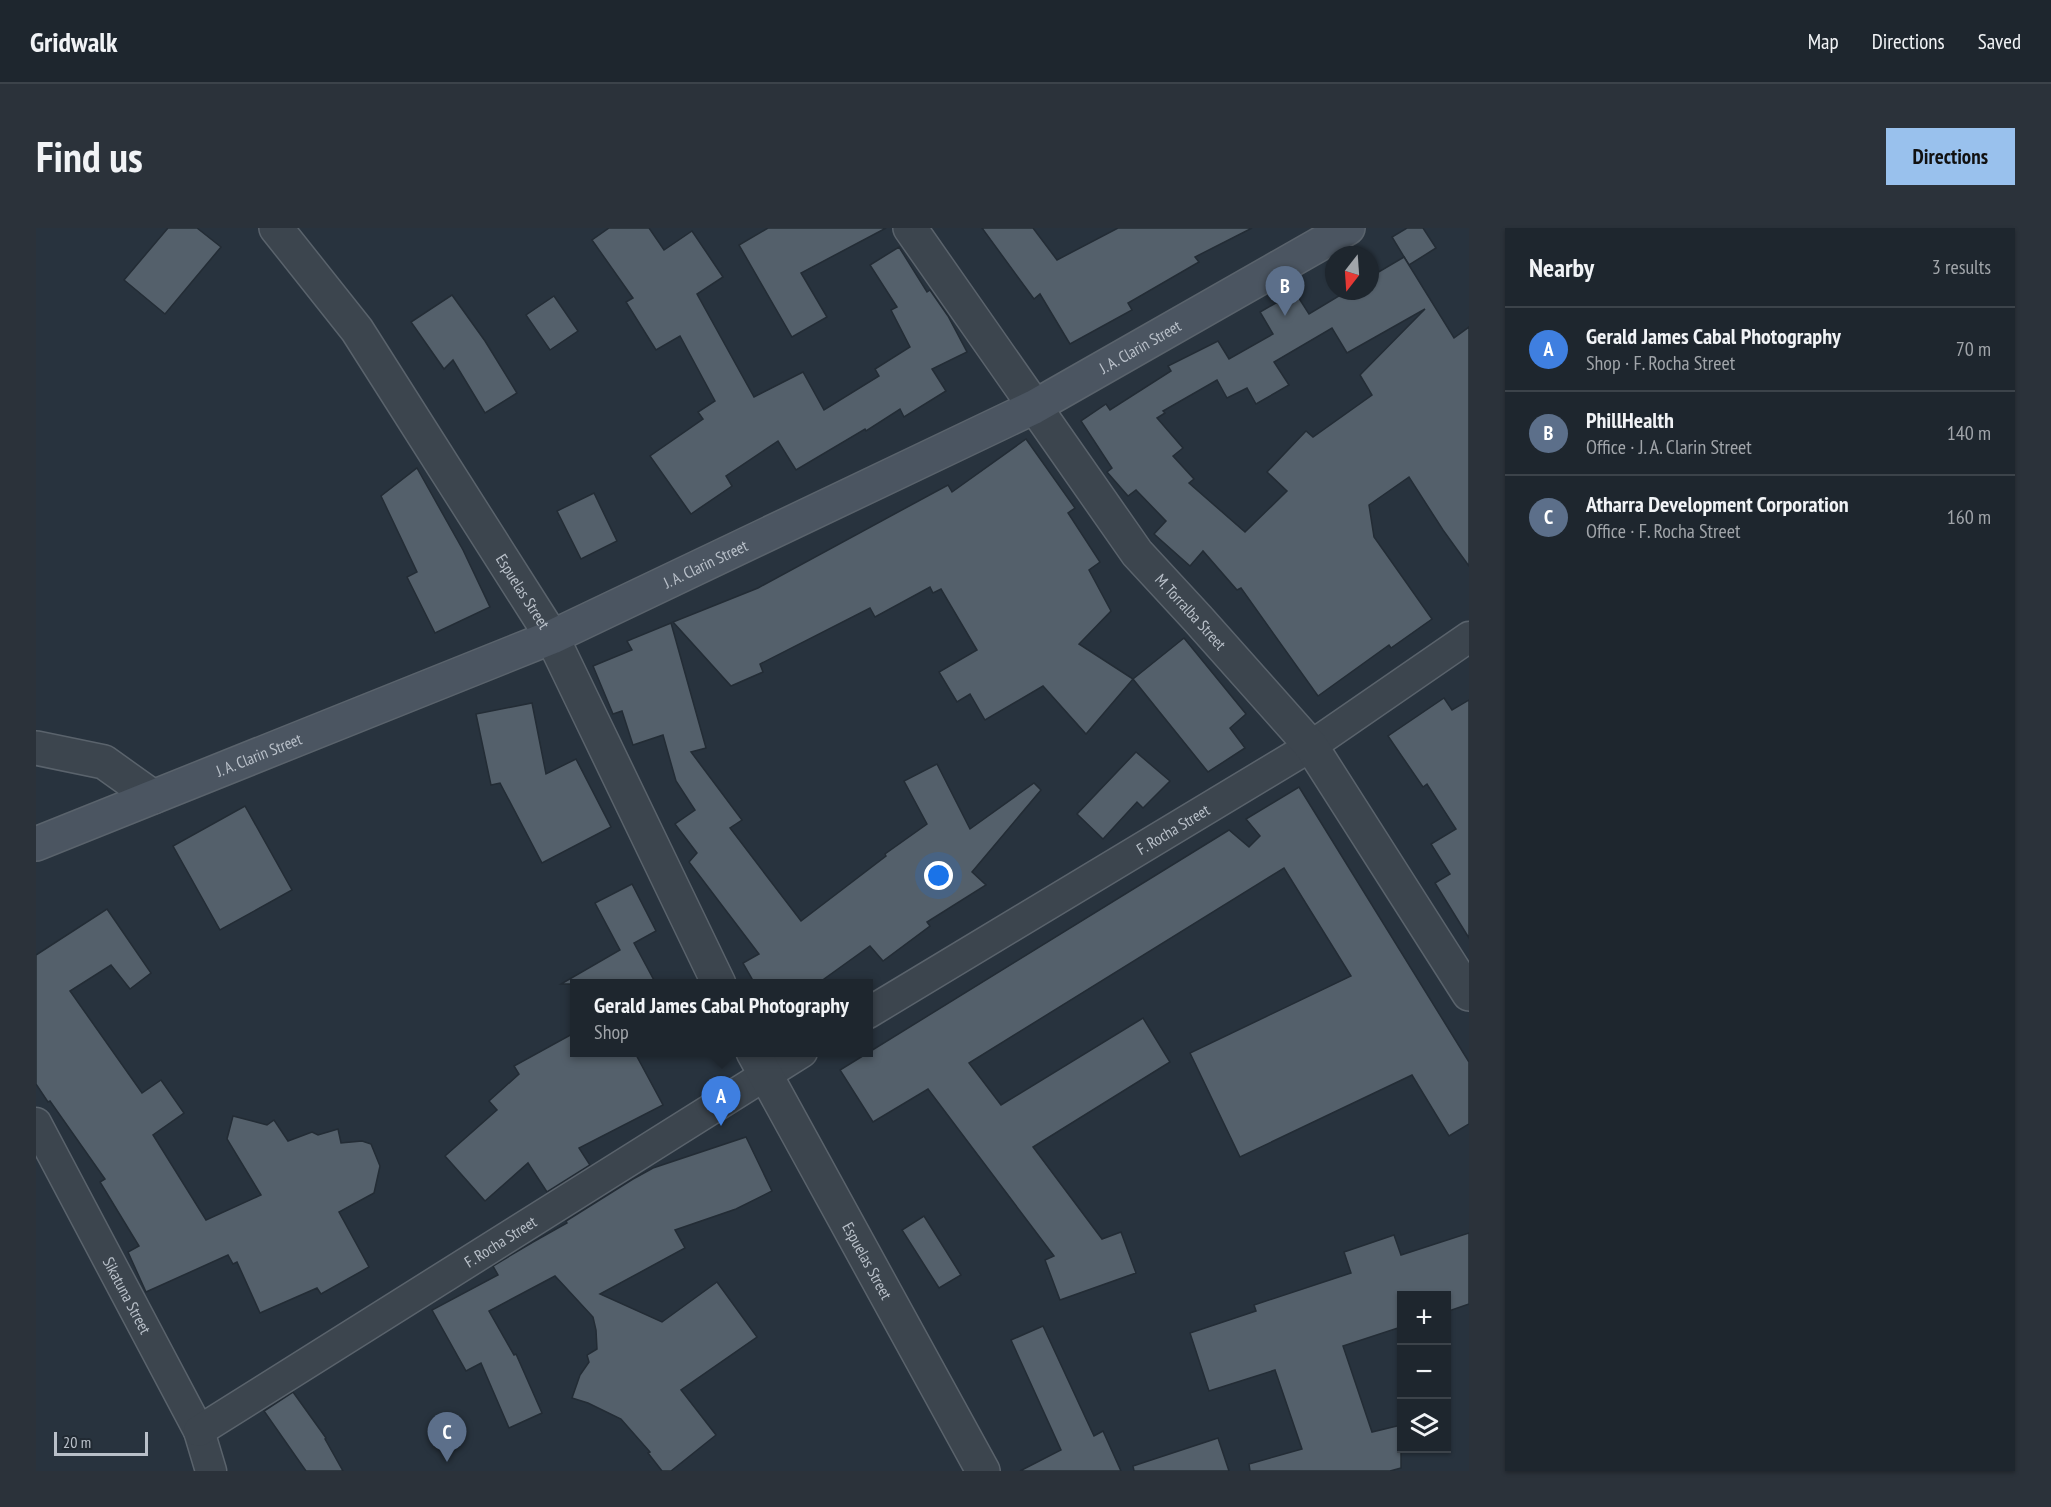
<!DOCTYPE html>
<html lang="en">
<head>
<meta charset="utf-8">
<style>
  body { margin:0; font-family:"PT Sans Narrow",sans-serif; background:#2b323a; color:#f1f3f6 }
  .controls { position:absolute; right:18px; bottom:18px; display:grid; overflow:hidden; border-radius:0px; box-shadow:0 2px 4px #0004 }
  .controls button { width:54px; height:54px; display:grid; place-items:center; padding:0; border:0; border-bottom:2px solid #3c434a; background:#1e262e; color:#f1f3f6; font:30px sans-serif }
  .compass { position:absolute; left:1289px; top:18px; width:54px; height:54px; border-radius:50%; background:#1e262e; box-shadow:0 2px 4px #0004; rotate:197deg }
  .scale { position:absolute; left:18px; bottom:15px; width:94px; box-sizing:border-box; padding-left:6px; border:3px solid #b9c0c9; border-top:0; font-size:16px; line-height:21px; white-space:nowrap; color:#b9c0c9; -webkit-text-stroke:4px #212a33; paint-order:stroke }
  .you { position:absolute; left:903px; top:648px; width:21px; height:21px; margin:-15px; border:4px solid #fff; border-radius:50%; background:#1a73e8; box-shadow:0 0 0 9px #1a73e833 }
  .badge { display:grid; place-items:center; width:39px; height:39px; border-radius:50%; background:#99c1ed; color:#fff; font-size:20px; font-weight:700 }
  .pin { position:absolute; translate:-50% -50px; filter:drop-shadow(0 2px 3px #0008) }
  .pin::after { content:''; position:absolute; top:32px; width:21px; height:18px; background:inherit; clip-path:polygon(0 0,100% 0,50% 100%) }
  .popup { position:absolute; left:534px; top:751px; width:303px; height:78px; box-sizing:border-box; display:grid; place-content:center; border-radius:0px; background:#1e262e; filter:drop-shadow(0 2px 4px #0005); font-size:20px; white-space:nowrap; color:#a1a5aa }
  .popup b { font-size:22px; color:#f1f3f6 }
  .popup::after { content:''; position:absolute; left:50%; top:100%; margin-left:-12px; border:12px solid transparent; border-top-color:#1e262e }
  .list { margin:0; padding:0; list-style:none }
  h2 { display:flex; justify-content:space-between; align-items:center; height:78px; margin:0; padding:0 24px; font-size:26px }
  h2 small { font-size:20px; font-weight:400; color:#a1a5aa }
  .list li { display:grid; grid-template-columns:39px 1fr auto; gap:18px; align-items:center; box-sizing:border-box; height:84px; padding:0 24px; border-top:2px solid #3c434a }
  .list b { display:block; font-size:22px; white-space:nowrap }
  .list p { margin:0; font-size:20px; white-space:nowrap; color:#a1a5aa }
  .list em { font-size:20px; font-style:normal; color:#a1a5aa }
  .icon { flex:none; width:33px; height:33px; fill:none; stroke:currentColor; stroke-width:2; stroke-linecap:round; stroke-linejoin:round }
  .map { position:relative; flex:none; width:1433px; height:1243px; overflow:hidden; border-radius:0px }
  header { display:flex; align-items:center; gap:36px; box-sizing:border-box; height:84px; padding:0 30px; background:#1e262e; border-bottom:2px solid #3c434a }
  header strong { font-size:28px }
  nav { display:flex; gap:33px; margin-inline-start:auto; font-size:21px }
  .intro { display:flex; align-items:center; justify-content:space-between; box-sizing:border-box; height:144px; padding:0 36px }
  h1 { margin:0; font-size:42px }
  .button { padding:15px 27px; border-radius:0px; background:#99c1ed; color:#111; font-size:21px; font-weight:700 }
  main { display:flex; gap:36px; padding:0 36px }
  aside { flex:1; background:#1e262e; border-radius:0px; box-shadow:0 2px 4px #0004 }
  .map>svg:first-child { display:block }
  .building { fill:#54606b; stroke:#232c35; stroke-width:1.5; fill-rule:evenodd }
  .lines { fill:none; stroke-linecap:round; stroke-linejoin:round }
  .minor-casing { stroke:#5a636c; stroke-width:33 }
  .tertiary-casing { stroke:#5a636c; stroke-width:36 }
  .secondary-casing { stroke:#5a636c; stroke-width:36 }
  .minor { stroke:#3c454e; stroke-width:30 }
  .tertiary { stroke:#3c454e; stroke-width:33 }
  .secondary { stroke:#4b5561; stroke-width:33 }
  .labels { text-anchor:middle; stroke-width:5; stroke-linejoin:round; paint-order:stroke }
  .street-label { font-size:16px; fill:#b9c0c9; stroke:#212a33 }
</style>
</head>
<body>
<header>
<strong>Gridwalk</strong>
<nav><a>Map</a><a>Directions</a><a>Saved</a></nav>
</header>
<div class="intro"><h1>Find us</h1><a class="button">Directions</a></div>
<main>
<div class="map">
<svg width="1433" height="1243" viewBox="0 0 1433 1243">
  <rect width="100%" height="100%" fill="#28333e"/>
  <!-- building -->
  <g class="building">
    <polygon points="132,0 161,0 185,19 129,86 88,52"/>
    <polygon points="573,0 613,0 628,22 656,3 687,49 661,66 718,169 767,144 788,182 843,148 839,141 874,119 855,82 861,79 834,37 863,19 891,64 894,62 912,88 931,124 896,141 910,163 868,189 864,181 830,203 829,201 760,242 742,213 690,248 696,258 655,286 614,228 667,191 662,184 679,173 644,108 620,122 590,74 597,70 556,12"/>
    <polygon points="732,0 850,0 765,45 791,89 756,109 703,17"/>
    <polygon points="946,0 997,0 1021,32 1082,0 1216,0 1159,29 1163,34 1092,75 1096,82 1034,116 1004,66 998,71"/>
    <polygon points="1371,0 1387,0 1400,20 1373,37 1356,9"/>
    <path d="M 1368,29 L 1418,110 L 1433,99 L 1433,338 L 1407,302 L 1373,249 L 1333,277 L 1338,309 L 1396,391 L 1355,420 L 1353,417 L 1282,468 L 1205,360 L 1201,362 L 1167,323 L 1154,338 L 1118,306 L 1130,293 L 1100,262 L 1092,268 L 1071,244 L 1076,240 L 1045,193 L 1070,176 L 1074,182 L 1135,143 L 1132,138 L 1182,113 L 1193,131 L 1237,106 L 1224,84 L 1259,64 L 1273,86 L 1311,63 L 1334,63 L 1334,49 ZM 1389,81 L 1324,147 L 1336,167 L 1277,209 L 1270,203 L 1231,244 L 1251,263 L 1209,304 L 1153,255 L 1158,251 L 1137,228 L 1147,220 L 1121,190 L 1129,185 L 1127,183 L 1181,152 L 1191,170 L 1211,160 L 1220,176 L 1253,157 L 1238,134 L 1296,100 L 1311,125 Z"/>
    <polygon points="416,67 449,113 481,165 449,185 417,132 408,141 375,94"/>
    <polygon points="518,68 542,103 514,122 490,87"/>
    <polygon points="990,211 1039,280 1032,285 1064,334 1053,342 1075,383 1043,416 1097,451 1050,506 1007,458 949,492 934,466 921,474 903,444 941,422 905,361 897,365 894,359 839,389 834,380 724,436 727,444 695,458 637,394 722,360 912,257 916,264"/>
    <polygon points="381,240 427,322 454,379 399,405 371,349 381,344 345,268"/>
    <polygon points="558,265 581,313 545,331 521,283"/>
    <polygon points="635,395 670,520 655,524 706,592 694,600 765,693 850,628 849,626 891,596 868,553 901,536 934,601 998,555 1005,562 936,644 950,657 891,694 894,698 847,733 834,718 781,756 719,756 707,735 723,726 653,634 661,625 639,596 659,582 640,553 627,507 597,517 586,483 577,486 557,438 596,422 591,413"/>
    <polygon points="1148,410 1210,486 1194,500 1209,520 1172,544 1097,451"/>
    <polygon points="1408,470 1416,482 1433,472 1433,710 1399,655 1414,646 1395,616 1420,601 1391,556 1387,559 1352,508"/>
    <polygon points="496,475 510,546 540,531 575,599 506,635 464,555 455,557 440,486"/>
    <polygon points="1100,524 1134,553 1107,580 1101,574 1067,611 1041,586"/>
    <polygon points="1263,559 1433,834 1433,896 1413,908 1376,847 1204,929 1154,825 1315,748 1248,640 933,835 965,877 1107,790 1134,834 997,919 1066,1011 1085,1004 1100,1045 1024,1072 1009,1032 1018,1028 892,861 837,894 804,842 1193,602 1213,619 1224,608 1210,591"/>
    <polygon points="209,578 256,662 184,702 137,618"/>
    <polygon points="596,656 620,703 598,715 620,756 525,756 584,722 559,675"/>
    <polygon points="71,681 115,745 94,761 75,737 34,763 106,865 125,852 148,885 117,907 170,992 225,967 191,911 197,888 231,897 238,892 252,913 276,904 282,907 302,901 305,915 326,913 335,916 344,938 338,965 303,984 333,1039 285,1066 281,1060 224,1085 201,1034 197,1036 192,1027 110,1064 92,1024 103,1018 64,954 69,951 14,873 12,874 0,856 0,727"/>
    <polygon points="538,805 538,825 599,825 627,877 543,920 554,937 511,964 492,935 449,973 409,928 461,882 453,873 483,846 478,838"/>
    <polygon points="710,909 736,963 700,981 639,1002 649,1020 564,1066 626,1094 681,1054 721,1109 645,1162 680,1207 635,1243 626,1243 612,1225 614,1224 585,1191 552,1175 536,1170 544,1147 553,1134 551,1127 561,1121 560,1102 557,1089 519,1048 453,1083 478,1127 480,1126 506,1185 473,1200 445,1135 430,1143 396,1082 462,1047 457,1038 497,1014 531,995 530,993 597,951 617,940"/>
    <polygon points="888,988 925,1047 903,1060 866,1002"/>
    <polygon points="1433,1005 1433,1076 1410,1084 1410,1068 1365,1068 1365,1099 1307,1118 1336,1204 1365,1197 1365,1240 1354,1243 1214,1243 1213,1236 1266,1221 1239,1142 1173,1163 1154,1105 1220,1083 1218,1077 1315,1045 1308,1024 1358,1007 1365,1027"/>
    <polygon points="1007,1098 1058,1208 1067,1203 1085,1243 984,1243 1025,1222 975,1112"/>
    <polygon points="257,1164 290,1210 289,1211 307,1243 270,1243 228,1183"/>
    <polygon points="1182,1210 1193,1243 1098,1243 1097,1238"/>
  </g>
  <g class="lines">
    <!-- minor casing -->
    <g class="minor-casing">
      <g id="minor">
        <path id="s1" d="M 832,785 L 1275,518 L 1433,409"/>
        <path id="s2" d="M 0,895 L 163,1203 L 175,1243"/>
        <path id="s3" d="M 163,1203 L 766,824"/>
      </g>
    </g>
    <!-- tertiary casing -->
    <g class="tertiary-casing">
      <g id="tertiary">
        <path id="s4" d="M 240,0 L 321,102 L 516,409 L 683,756"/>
        <path id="s5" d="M 874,0 L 1101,325 L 1162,391 L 1275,518 L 1433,766"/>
        <polyline points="0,520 68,534 117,569"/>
        <path id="s6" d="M 717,824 L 947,1243"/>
      </g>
    </g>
    <!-- secondary casing -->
    <g class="secondary-casing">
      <g id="secondary">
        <path id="s7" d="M 0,616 L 516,409 L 998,179 L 1312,0"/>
      </g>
    </g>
    <!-- minor -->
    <use href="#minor" class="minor"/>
    <!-- tertiary -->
    <use href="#tertiary" class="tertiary"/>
    <!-- secondary -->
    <use href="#secondary" class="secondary"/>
  </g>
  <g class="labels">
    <!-- street labels -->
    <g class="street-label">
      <text dy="6" stroke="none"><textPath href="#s7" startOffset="1212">J. A. Clarin Street</textPath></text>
      <text dy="6" stroke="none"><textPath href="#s7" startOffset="726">J. A. Clarin Street</textPath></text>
      <text dy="6" stroke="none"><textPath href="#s4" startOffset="440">Espuelas Street</textPath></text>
      <text dy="6" stroke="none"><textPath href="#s5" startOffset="476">M. Torralba Street</textPath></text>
      <text dy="6" stroke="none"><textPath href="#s7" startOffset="240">J. A. Clarin Street</textPath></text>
      <text dy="6" stroke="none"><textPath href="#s1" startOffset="356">F. Rocha Street</textPath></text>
      <text dy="6" stroke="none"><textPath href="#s3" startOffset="356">F. Rocha Street</textPath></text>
      <text dy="6" stroke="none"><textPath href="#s6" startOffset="238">Espuelas Street</textPath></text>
      <text dy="6" stroke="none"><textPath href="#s2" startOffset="195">Sikatuna Street</textPath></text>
    </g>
  </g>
</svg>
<div class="controls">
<button>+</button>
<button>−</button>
<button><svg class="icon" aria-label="layers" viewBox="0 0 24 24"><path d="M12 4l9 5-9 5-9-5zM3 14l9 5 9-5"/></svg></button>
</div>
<svg class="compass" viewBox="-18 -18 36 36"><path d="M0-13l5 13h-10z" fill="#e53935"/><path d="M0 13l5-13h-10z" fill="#a1a5aa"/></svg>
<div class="scale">20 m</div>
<div class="you"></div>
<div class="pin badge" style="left:685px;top:898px;background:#3f7fe0">A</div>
<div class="popup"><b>Gerald James Cabal Photography</b>Shop</div>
<div class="pin badge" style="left:1249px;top:88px;background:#5c6f8a">B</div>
<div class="pin badge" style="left:411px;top:1234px;background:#5c6f8a">C</div>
</div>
<aside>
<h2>Nearby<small>3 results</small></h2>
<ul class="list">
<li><span class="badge" style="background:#3f7fe0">A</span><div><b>Gerald James Cabal Photography</b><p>Shop · F. Rocha Street</p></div><em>70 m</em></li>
<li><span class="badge" style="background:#5c6f8a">B</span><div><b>PhillHealth</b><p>Office · J. A. Clarin Street</p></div><em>140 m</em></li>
<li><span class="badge" style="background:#5c6f8a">C</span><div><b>Atharra Development Corporation</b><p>Office · F. Rocha Street</p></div><em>160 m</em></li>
</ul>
</aside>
</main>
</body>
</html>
